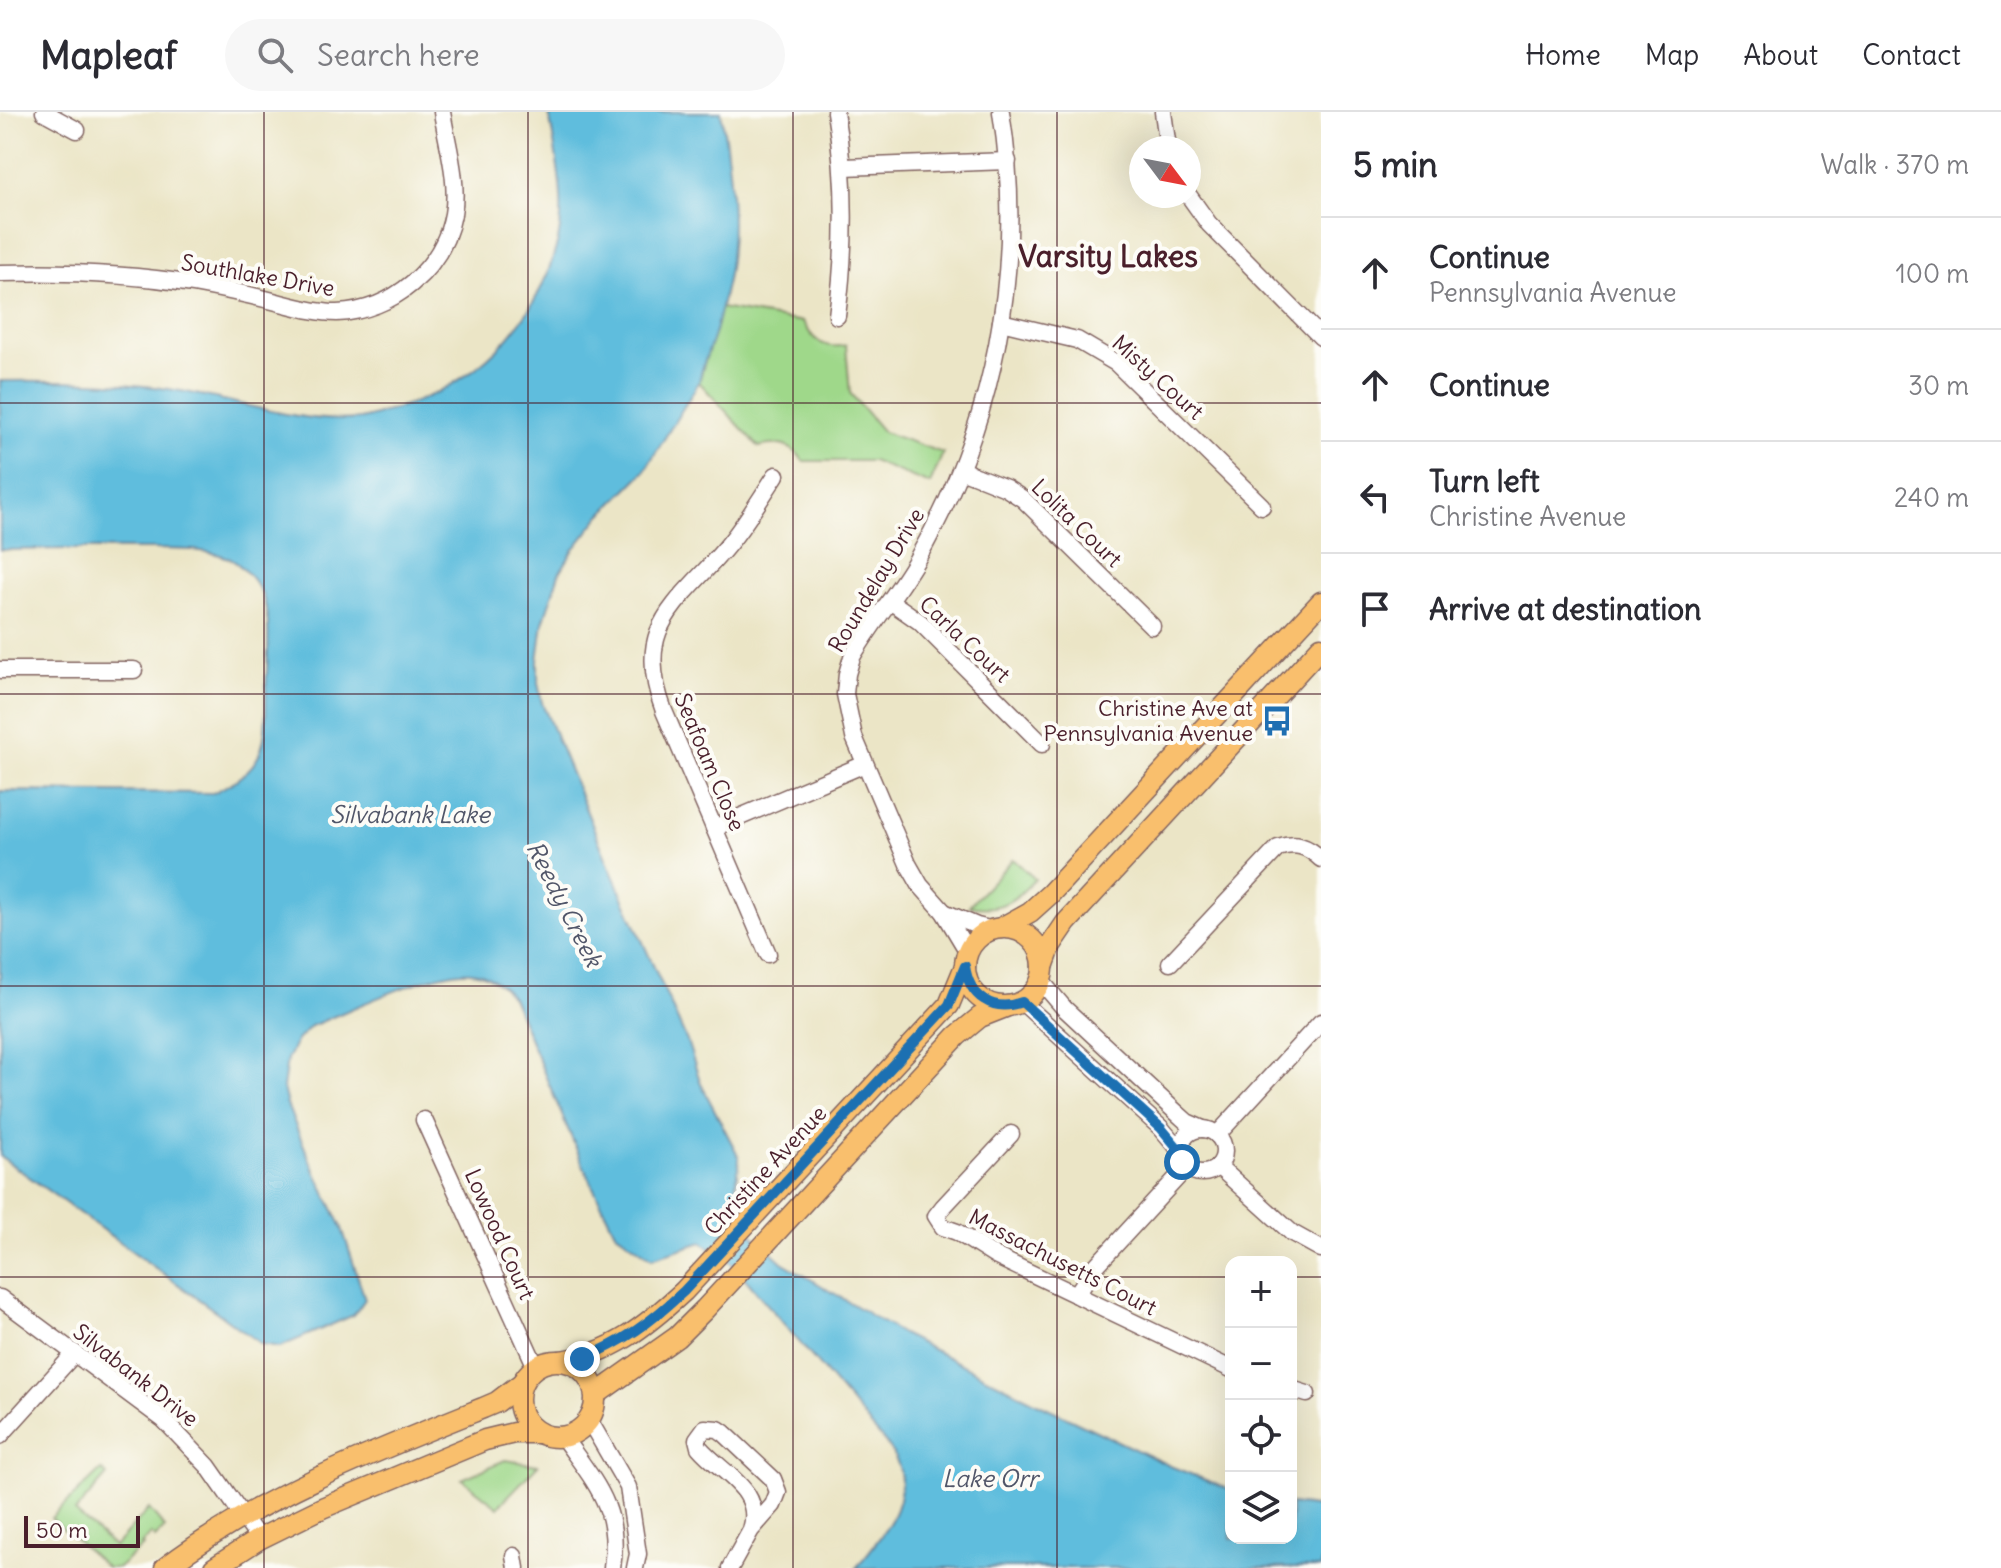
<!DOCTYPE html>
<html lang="en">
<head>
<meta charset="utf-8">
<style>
  body { margin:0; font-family:Delius,sans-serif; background:#f7f7f7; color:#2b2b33 }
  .controls { position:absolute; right:24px; bottom:24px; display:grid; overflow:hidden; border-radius:16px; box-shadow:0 8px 32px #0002 }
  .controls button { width:72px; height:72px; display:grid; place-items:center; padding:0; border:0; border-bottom:2px solid #e1e1e2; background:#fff; color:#2b2b33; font:40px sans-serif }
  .compass { position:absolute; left:1129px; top:24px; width:72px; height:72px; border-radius:50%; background:#fff; box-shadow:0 8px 32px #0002; rotate:122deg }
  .scale { position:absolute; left:24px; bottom:20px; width:116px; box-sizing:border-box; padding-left:8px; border:4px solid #4a1f2b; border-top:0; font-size:22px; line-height:28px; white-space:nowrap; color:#4a1f2b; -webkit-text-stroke:6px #fdfcf7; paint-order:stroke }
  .stop { position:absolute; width:24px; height:24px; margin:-18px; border:6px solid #1f6fb2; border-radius:50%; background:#fff }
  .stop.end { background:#1f6fb2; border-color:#fff; box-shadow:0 2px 8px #0008 }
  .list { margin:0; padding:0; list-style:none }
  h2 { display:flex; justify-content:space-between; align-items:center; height:104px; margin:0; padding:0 32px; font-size:34px }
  h2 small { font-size:26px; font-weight:400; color:#7c7c81 }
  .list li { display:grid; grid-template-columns:52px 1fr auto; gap:24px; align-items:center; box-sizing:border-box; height:112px; padding:0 32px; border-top:2px solid #e1e1e2 }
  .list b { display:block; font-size:30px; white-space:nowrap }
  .list p { margin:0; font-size:26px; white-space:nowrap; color:#7c7c81 }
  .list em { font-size:26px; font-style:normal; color:#7c7c81 }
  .icon { flex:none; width:44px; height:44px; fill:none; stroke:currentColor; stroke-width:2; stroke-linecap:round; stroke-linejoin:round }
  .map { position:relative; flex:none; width:1321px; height:1456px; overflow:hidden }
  header { display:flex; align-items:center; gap:48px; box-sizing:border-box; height:112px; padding:0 40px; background:#fff; border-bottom:2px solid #e1e1e2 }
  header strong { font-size:38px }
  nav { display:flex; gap:44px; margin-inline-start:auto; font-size:28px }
  .search { width:560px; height:72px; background:#f7f7f7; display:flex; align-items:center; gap:20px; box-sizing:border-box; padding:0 28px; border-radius:44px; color:#7c7c81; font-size:30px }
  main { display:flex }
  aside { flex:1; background:#fff }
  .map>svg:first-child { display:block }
  .green { fill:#9fd88a; stroke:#747c5a; stroke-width:2 }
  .water { fill:#5fbddd; stroke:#546e84; stroke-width:2 }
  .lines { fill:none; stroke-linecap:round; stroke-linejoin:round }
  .minor-casing { stroke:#826461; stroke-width:19 }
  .major-casing { stroke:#826461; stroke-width:23 }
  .minor { stroke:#fff; stroke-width:16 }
  .major { stroke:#f9bf6d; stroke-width:20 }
  .route { stroke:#1f6fb2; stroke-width:10 }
  .grid { fill:none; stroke:#4a1f2b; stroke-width:2; stroke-opacity:0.55 }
  .labels { text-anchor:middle; stroke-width:8; stroke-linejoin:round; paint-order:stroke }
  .street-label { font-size:22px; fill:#4a1f2b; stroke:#fdfcf7 }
  .poi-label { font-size:22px; fill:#4a1f2b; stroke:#fdfcf7; text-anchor:end }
  .water-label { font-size:24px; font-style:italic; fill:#515669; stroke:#fdfcf7 }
  .district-label { font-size:30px; font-weight:bold; fill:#4a1f2b; stroke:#fdfcf7 }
</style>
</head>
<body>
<header>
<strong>Mapleaf</strong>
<div class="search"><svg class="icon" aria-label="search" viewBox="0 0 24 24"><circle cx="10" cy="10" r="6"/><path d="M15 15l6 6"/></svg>Search here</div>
<nav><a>Home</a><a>Map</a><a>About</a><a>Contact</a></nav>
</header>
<main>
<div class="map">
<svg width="1321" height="1456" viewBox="0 0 1321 1456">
  <rect width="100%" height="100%" fill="#fdfcf7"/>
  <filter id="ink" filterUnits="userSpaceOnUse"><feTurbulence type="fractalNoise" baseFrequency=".0125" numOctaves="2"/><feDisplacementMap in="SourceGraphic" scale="16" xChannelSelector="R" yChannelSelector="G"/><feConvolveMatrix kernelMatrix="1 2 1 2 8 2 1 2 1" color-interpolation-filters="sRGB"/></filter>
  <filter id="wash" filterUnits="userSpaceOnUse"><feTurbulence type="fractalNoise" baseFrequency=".006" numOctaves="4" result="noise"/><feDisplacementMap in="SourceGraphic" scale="32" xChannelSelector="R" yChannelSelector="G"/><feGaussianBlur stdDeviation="1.8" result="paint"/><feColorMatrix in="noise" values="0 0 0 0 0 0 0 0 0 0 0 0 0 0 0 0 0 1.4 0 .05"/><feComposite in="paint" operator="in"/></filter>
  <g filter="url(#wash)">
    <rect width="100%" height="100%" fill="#ebe5c6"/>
    <!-- green -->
    <g class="green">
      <path d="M 720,196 L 803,210 C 813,229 825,238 846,233 L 850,281 L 883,320 L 943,341 L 930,372 L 872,349 L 803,349 C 793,332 777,330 759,335 L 699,270 Z"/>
      <path d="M 1013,747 L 1035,767 C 1015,789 1000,800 969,794 Z"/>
      <polygon points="505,1348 538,1353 498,1395 462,1367"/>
      <polygon points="101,1358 107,1363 75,1400 114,1435 149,1397 165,1416 155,1426 151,1422 141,1433 143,1434 118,1456 107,1456 51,1406"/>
    </g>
    <!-- water -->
    <path class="water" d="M 549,0 L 721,0 C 730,54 737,114 727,168 C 723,186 719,205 714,223 C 709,239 702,253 699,270 L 644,360 L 601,403 L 574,437 L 559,462 L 543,511 L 538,548 L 538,571 L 542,591 L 612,761 L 687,929 L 701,972 L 739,1045 L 738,1062 L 729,1101 L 782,1150 L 902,1222 L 1035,1290 L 1170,1354 L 1231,1378 L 1231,1426 L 1291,1426 L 1291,1392 L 1321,1396 L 1321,1456 L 856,1456 C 878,1428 907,1399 900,1359 C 899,1351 893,1342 889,1335 L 731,1150 L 702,1130 L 652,1146 L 615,1120 L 590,1069 L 512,885 C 501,872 489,862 471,860 C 434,857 349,899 311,914 L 297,928 L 287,947 L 283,976 L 287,993 L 311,1051 L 341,1113 L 365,1187 L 354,1203 L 280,1235 L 261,1232 L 0,1044 L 0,679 L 213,681 C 265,655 266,638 266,583 C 266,552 273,514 263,485 C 258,471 240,450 226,445 C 204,436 177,438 153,437 C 102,436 51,437 0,438 L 0,269 C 57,268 113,269 169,277 C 230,286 299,313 360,307 C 372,305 384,300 395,297 C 475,273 536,214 557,132 C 568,90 555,42 549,0 Z"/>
  </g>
  <g filter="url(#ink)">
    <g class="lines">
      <!-- minor casing -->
      <g class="minor-casing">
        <g id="minor">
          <polyline points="44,0 77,18"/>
          <path d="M 835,0 C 847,69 846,135 837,204"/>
          <polyline points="1163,0 1168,36"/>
          <polyline points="844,55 1008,49"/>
          <polyline points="1189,84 1209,112 1321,225"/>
          <path d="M 0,161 C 65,159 130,162 194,172 C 222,177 250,183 277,190 C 297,195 317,201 337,201 C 392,199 443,157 453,102 C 459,69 447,32 442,0"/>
          <polyline points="1001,210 1077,228 1116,251 1262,394"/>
          <polyline points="961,358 1006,376 1023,387 1152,514"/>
          <polyline points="890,489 920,510 1042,632"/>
          <polyline points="0,558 134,558"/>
          <polyline points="714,716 865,652"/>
          <polyline points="944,800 977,814 993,818"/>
          <path d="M 968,840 L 944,800 L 920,773 L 908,752 L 854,625 L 845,582 L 847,562 L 852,545 C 871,512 896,483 916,449 C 994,314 1026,155 1001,0"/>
          <path d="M 768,842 L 664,599 C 633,516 674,495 723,439 C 743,416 759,389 776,363"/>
          <path d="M 1170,851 L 1278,736 C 1296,730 1307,734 1321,747"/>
          <polyline points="1041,869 1064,896 1177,1001 1187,1010 1203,1017"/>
          <polyline points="1022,890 1161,1016 1177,1035 1180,1043"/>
          <polyline points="424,1008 536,1255"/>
          <circle cx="1202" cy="1039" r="22"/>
          <polyline points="1011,1022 943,1095 936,1104 943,1115 957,1120 995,1144 1231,1257"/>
          <polyline points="1217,1023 1321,910"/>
          <polyline points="1218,1054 1292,1121 1321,1137"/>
          <polyline points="1076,1183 1094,1156 1186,1056"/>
          <polyline points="0,1186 163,1307 208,1354 259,1427"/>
          <polyline points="1291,1277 1307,1282"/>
          <polyline points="589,1308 628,1375 638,1442 635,1456"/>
          <polyline points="0,1324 75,1241"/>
          <path d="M 563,1325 C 595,1371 621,1396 612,1456"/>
          <polyline points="514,1444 516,1456"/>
          <path d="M 730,1456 L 751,1418 L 773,1393 L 778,1380 L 773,1367 L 724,1321 L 718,1317 L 705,1316 L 697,1327 L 699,1335 C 722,1362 764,1378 751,1418"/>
        </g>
      </g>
      <!-- major casing -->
      <g class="major-casing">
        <g id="major">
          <polyline points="1001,816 1030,800 1050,782 1321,490"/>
          <circle cx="1004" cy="855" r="39"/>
          <polyline points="1043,855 1051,833 1066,811 1321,535"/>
          <path d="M 560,1249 C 611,1243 647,1213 684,1179 L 949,893 L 965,854"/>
          <circle cx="557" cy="1287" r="38"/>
          <polyline points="595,1283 677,1225 705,1197 957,924 980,905 1008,894"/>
          <path d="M 165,1456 C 260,1384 373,1340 483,1296 L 497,1290 L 522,1271"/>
          <polyline points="214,1456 259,1427 322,1396 485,1328 514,1321 538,1321"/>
        </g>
      </g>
      <!-- minor -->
      <use href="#minor" class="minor"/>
      <!-- major -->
      <use href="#major" class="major"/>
    </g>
  </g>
  <g class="lines" filter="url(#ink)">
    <!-- route -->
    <path class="route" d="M 582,1247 C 625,1229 650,1211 684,1179 L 949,893 L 965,854 C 969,884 992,901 1022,890 L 1161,1016 L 1177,1035 L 1182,1050"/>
  </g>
  <!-- grid -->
  <path class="grid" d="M 264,0 L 264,1456M 528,0 L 528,1456M 793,0 L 793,1456M 1057,0 L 1057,1456M 0,291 L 1321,291M 0,582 L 1321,582M 0,874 L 1321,874M 0,1165 L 1231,1165M 1291,1165 L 1321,1165"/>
  <!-- icons -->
  <defs>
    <g id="bus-bare" transform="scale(2.4)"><path d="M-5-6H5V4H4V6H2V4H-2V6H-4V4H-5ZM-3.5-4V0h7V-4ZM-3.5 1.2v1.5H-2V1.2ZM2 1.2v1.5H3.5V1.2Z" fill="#1f6fb2" stroke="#fdfcf7" stroke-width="2.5" paint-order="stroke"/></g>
  </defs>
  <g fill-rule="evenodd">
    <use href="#bus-bare" x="1277" y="609"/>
  </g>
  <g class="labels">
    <!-- street labels -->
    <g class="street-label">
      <text transform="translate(258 163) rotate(10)" y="8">Southlake Drive</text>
      <text transform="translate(1158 265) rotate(42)" y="8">Misty Court</text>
      <text transform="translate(1077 411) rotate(44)" y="8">Lolita Court</text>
      <text transform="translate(876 468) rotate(-59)" y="8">Roundelay Drive</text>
      <text transform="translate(965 527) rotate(43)" y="8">Carla Court</text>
      <text transform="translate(710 650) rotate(67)" y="8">Seafoam Close</text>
      <text transform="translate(765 1058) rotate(-47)" y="8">Christine Avenue</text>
      <text transform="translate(500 1122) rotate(66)" y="8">Lowood Court</text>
      <text transform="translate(1063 1150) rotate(27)" y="8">Massachusetts Court</text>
      <text transform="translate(136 1263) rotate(38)" y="8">Silvabank Drive</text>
    </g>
    <!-- poi labels -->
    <g class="poi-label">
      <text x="1253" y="604">Christine Ave at<tspan x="1253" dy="25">Pennsylvania Avenue</tspan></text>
    </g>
    <!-- water labels -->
    <g class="water-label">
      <text x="410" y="711">Silvabank Lake</text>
      <text transform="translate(564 792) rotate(63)" y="8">Reedy Creek</text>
      <text x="990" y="1375">Lake Orr</text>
    </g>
    <!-- district labels -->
    <g class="district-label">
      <text x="1108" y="155">Varsity Lakes</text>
    </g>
  </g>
</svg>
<div class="controls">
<button>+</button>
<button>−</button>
<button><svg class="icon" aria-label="locate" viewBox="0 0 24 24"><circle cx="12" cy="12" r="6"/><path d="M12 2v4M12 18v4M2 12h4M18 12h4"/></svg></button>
<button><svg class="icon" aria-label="layers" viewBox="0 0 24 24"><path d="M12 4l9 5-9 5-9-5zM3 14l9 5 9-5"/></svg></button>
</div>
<svg class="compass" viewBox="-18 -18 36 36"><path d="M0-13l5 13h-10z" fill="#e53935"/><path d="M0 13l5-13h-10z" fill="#7c7c81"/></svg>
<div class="scale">50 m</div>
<div class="stop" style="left:1182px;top:1050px"></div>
<div class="stop end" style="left:582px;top:1247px"></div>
</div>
<aside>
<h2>5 min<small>Walk · 370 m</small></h2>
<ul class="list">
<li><svg class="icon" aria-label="ahead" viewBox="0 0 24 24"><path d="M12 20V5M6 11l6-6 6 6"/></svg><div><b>Continue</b><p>Pennsylvania Avenue</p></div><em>100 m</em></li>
<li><svg class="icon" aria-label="ahead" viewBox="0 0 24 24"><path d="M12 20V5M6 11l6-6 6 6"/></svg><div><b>Continue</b></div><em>30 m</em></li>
<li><svg class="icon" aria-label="left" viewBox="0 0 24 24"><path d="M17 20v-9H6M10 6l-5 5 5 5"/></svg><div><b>Turn left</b><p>Christine Avenue</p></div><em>240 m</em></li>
<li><svg class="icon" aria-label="arrive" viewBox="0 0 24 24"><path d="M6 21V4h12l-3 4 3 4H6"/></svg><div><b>Arrive at destination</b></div></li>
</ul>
</aside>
</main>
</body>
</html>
